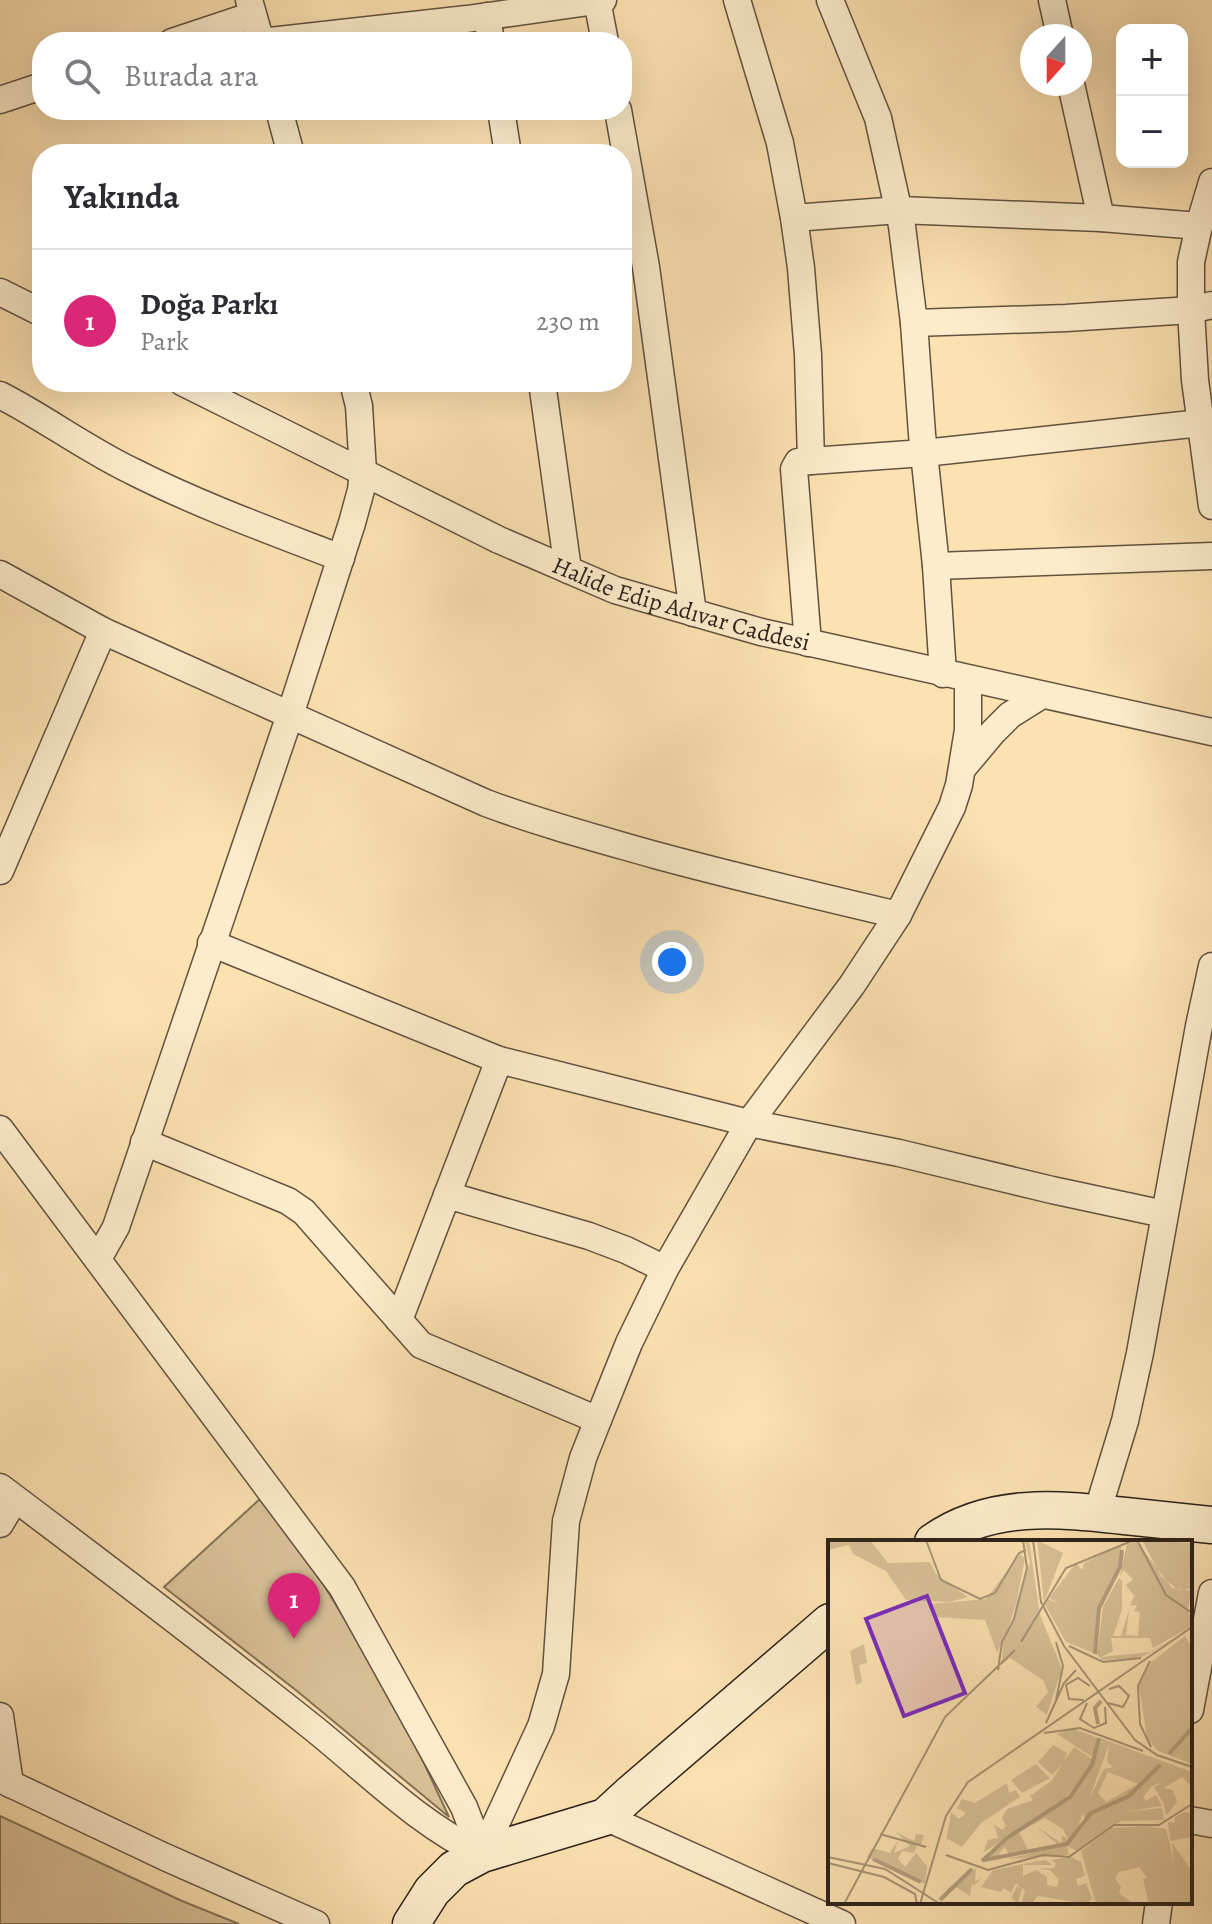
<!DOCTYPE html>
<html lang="tr">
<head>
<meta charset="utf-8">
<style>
  body { margin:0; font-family:Alegreya,serif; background:#f7f7f7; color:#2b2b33 }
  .controls { position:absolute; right:24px; top:24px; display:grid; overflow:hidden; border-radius:16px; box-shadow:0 8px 32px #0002 }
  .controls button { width:72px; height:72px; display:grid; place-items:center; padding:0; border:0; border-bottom:2px solid #e1e1e2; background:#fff; color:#2b2b33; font:40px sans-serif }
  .compass { position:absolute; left:1020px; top:24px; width:72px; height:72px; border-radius:50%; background:#fff; box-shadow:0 8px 32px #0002; rotate:201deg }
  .you { position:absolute; left:672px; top:962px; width:28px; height:28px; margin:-20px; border:6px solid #fff; border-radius:50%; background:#1a73e8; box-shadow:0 0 0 12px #1a73e833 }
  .badge { display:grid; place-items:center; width:52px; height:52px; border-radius:50%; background:#db2777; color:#fff; font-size:26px; font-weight:700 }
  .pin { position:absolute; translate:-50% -66px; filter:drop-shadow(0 2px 4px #0008) }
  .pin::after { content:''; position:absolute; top:42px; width:28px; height:24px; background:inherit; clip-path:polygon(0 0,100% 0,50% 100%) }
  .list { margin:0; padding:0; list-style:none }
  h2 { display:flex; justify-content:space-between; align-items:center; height:104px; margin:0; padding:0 32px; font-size:34px }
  h2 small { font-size:26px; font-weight:400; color:#7c7c81 }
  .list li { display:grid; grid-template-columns:52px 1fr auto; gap:24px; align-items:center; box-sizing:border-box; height:144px; padding:0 32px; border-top:2px solid #e1e1e2 }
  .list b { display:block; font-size:30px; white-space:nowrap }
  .list p { margin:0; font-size:26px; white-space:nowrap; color:#7c7c81 }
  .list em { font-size:26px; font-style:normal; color:#7c7c81 }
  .icon { flex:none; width:44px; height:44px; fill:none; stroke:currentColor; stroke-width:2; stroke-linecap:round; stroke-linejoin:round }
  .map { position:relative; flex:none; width:1212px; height:1924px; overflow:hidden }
  .search { position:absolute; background:#fff; box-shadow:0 8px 32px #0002; left:32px; top:32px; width:600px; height:88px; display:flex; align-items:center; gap:20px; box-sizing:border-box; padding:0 28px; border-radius:32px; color:#7c7c81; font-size:30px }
  .panel { position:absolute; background:#fff; box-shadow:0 8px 32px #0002; left:32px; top:144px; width:600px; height:248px; border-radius:32px }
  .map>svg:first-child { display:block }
  .green { fill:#d9c197; stroke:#837258; stroke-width:2 }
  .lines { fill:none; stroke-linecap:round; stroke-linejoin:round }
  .street-casing { stroke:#615240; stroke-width:29 }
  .secondary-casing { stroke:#2d221a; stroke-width:39 }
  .street { stroke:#fdeccc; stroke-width:26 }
  .secondary { stroke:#fdeccc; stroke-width:36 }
  .labels { text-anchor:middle; stroke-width:8; stroke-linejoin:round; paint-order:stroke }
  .street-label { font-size:24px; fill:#2d221a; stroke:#fdeccc }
  .inset-river { fill:none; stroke:#b6a07e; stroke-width:4 }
  .inset-road { fill:none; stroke:#a99575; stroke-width:2 }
  .view { fill:#7b2cbf; fill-opacity:0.15; stroke:#7b2cbf; stroke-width:4 }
  .inset-edge { fill:none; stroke:#2d221a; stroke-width:4 }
</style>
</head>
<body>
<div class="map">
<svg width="1212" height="1924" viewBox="0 0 1212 1924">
  <rect width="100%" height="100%" fill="#fce1b1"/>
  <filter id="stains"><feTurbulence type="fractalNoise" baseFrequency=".0025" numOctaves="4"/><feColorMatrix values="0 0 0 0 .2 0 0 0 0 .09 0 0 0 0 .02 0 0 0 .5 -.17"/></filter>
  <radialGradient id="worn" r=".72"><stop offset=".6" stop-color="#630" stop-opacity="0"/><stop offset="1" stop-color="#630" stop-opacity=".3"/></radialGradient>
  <!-- green -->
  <g class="green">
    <polygon points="261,1498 300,1546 397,1705 449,1817 297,1691 164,1587"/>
    <polygon points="0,1816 182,1901 239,1924 0,1924"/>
  </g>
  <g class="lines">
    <!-- street casing -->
    <g class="street-casing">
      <g id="street">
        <polyline points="249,0 261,42 467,19 603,0"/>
        <polyline points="597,0 605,42"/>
        <polyline points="737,0 780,143 794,218 801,268 808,355 811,461 924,453 1201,423"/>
        <polyline points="830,0 878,118 902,226 914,323 922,434 936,566 943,674"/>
        <polyline points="1052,0 1060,36"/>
        <polyline points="487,16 491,42"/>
        <polyline points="172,42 253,15"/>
        <polyline points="1071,84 1101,218"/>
        <polyline points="0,100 42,86"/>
        <polyline points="279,110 291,154"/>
        <polyline points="501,110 508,154"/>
        <polyline points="618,110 646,267 693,613"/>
        <polyline points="1212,182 1199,226 1191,262 1191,310 1195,380 1212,506"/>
        <polyline points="794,218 899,210 1101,218 1199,226"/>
        <polyline points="0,292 42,313"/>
        <polyline points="914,323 1066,318 1191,310 1212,305"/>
        <path id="s1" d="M 182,382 L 499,540 L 615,590 L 761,632 L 1212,732"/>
        <polyline points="542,382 568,570"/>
        <path d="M 0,395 C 45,418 86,449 132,471 C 199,505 271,531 341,558"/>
        <polyline points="936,566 1212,556"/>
        <path d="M 0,574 L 103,631 L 486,803 C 542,824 599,839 655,855 C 736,877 817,896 898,915"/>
        <polyline points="808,643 794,469 798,462 811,461"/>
        <polyline points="962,769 993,732 1010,715 1042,695"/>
        <polyline points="0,871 103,631"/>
        <polyline points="211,943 499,1060 749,1123 899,1153 1052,1190 1164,1214"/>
        <polyline points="0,1129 342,1587 464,1807 482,1854"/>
        <polyline points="144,1142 288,1201 304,1212 421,1345 598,1420"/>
        <polyline points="447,1195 589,1236 626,1250 665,1269"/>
        <polyline points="98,1259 116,1227 290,715 352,523 361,490 363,472 359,406 353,382"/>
        <polyline points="399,1320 499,1060"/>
        <path d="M 0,1487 C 105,1566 210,1646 312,1727 C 367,1771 418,1824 482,1854"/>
        <polyline points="1097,1513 1125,1421 1140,1353 1199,1026 1212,966"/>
        <polyline points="0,1524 15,1499"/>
        <polyline points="1190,1710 1212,1593"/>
        <polyline points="0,1716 10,1784"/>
        <polyline points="0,1779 165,1857 316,1924"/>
        <polyline points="605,1817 842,1924"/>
        <polyline points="1190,1820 1212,1824"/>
        <polyline points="482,1854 541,1726 556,1674 566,1521 583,1458 598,1420 629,1343 665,1269 749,1123 852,985 898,915 952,807 959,785 968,730 968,680"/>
        <polyline points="1156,1924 1159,1902"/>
      </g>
    </g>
    <!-- secondary casing -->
    <g class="secondary-casing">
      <g id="secondary">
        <path d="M 933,1542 C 991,1501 1060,1509 1125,1516 C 1154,1519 1183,1522 1212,1525"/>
        <polyline points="411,1924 432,1891 454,1869 482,1854 605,1817 630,1794 830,1622"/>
      </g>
    </g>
    <!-- street -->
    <use href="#street" class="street"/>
    <!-- secondary -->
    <use href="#secondary" class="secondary"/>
  </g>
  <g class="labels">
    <!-- street labels -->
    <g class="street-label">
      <text dy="8" stroke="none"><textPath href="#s1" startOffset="548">Halide Edip Adıvar Caddesi</textPath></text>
    </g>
  </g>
  <!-- overview -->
  <g transform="translate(828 1540)">
    <rect width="364" height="364" fill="#fce1b1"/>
    <path d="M 0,0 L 42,0 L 60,23 L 102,22 L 108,34 L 140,57 L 121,62 L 78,60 L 58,31 L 25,14 L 21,5 L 0,10 ZM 197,0 L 201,0 L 212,75 L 234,129 L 216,183 L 219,175 L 208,167 L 220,152 L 215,140 L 182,118 L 174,124 L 175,103 L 202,23 ZM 209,0 L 235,13 L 216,62 ZM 314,0 L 364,3 L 364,49 L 350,50 L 333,36 ZM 309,2 L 344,48 L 364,51 L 360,68 L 364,86 L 325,108 L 322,98 L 283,98 L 285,111 L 273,117 L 323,112 L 348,97 L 326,111 L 311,118 L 274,120 L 269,114 L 275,67 L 291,38 L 298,45 L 305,40 L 296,30 L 292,36 L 299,4 ZM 294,40 L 306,56 L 302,66 L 309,65 L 306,71 L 312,72 L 310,96 L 298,95 L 301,70 L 293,96 L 285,96 L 294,70 ZM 293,5 L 292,27 L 270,68 L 266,113 L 238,102 L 217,65 L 220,59 L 232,64 L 221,58 L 248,23 L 254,30 L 256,23 ZM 192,14 L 197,18 L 186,76 L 169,113 L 157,80 L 108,77 L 103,64 L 158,59 ZM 357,96 L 364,107 L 364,224 L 330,211 L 319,198 L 311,146 L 323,122 ZM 36,104 L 39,123 L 31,125 L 34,142 L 28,145 L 22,111 ZM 243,188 L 270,198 L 264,217 L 229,194 ZM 272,198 L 364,232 L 364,247 L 354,237 L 336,248 L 345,250 L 349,262 L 338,276 L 336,264 L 326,247 L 335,242 L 324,246 L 315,257 L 318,261 L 328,255 L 334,266 L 295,272 L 334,268 L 336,280 L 293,281 L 249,311 L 239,306 L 241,315 L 180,319 L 239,304 L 250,293 L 257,280 L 255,273 L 248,292 L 239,302 L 233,305 L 229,304 L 208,286 L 233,303 L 234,295 L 240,300 L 235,289 L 217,278 L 191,292 L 201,312 L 181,315 L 177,307 L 168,317 L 161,316 L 180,298 L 242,259 L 261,233 ZM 281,205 L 279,222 L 285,227 L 276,229 L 261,259 ZM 280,232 L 310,244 L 278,262 L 270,253 ZM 225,205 L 239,213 L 236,221 L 246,207 L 264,219 L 259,231 L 238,257 L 155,313 L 160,300 L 170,298 L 166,284 L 174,290 L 178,286 L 174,278 L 179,269 L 205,260 L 202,256 L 223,241 L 235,224 L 224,235 L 210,222 ZM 208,224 L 222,238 L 194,253 L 183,240 ZM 179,243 L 181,253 L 188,250 L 192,257 L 153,283 L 134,307 L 118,298 L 116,312 L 123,272 L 131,279 L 138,273 L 129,268 L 134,259 L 147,263 ZM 357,272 L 364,274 L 364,297 L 342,301 L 340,282 L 347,283 L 347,277 ZM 320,286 L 338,289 L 346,323 L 344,303 L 362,328 L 364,364 L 321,364 L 315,339 L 319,338 L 311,327 L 291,332 L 287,338 L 293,347 L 291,353 L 306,364 L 268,364 L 253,311 L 283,288 ZM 68,292 L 86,301 L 88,294 L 96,295 L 93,305 L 105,308 L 89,305 L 86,313 L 74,311 L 70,319 L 77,327 L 88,313 L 99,326 L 101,310 L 97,344 L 39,317 L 44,308 L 62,313 L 70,300 L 66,313 L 82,306 ZM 243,317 L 253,322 L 257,336 L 248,339 L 250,346 L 258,343 L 264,358 L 259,364 L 210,356 L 203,364 L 193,364 L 197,351 L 194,348 L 190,364 L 183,358 L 189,346 L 193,348 L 188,343 L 183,353 L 176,348 L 181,341 L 173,352 L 153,347 L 165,330 L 217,320 L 225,325 L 195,325 L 195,336 L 208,330 L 219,337 L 219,345 L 229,347 L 231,340 L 222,330 L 210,329 L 226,328 L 228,323 L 223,320 ZM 148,328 L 147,342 L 154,337 L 147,345 L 144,344 L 142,356 L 128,347 L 132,341 L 112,361 L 120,348 Z" fill="#d9c197" fill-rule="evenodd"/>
    <path class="inset-river" d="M 267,114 L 271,68 L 292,27 L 294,10M 270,184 L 267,168 L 273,161M 341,214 L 364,188M 45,319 L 93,342M 156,320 L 239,304 L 263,273 L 301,256 L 332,225M 154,321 L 179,298 L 242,257 L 264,225 L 271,198M 112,360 L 144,329"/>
    <path class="inset-road" d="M 98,0 L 113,40 L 152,59 L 167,53 L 191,13 L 198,10M 205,0 L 213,62 L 236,106 L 307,200 L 329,215 L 364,227M 309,0 L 338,55 L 364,73M 193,102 L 238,28 L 306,0M 228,102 L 235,126 L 228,160M 241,106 L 275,122 L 313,118M 322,121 L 310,146 L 312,184 L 323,207M 170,130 L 174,102 L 186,79 L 199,28 L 195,0M 256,160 L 241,159 L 238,145 L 250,138 L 262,146M 259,163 L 252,179 L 266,188 L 278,183 L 277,167M 280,163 L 295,167 L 301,156 L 291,146 L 281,149M 218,183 L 236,143 L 248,130M 216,193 L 252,188 L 315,211M 52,294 L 98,307M 118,315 L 160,330 L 215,315 L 241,317 L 286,285 L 331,285 L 364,264M 0,317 L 57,329 L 112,364M 0,323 L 56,337 L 87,354 L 89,364M 16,364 L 117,177 L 187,110M 92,364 L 118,276 L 140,242 L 364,87"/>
    <path class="view" d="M 99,56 L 137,153 L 76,176 L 38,79 Z"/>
    <rect width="364" height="364" class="inset-edge"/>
  </g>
  <rect width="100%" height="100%" filter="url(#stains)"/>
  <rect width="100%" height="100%" fill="url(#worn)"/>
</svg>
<div class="controls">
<button>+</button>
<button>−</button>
</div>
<svg class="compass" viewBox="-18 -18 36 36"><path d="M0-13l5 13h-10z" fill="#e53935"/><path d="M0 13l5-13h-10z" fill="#7c7c81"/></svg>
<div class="you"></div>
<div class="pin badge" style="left:294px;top:1639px">1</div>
<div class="search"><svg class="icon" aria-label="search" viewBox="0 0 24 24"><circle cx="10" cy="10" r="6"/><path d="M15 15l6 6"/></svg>Burada ara</div>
<section class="panel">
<h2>Yakında<small></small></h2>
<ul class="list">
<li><span class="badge">1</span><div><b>Doğa Parkı</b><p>Park</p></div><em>230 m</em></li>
</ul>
</section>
</div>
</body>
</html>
